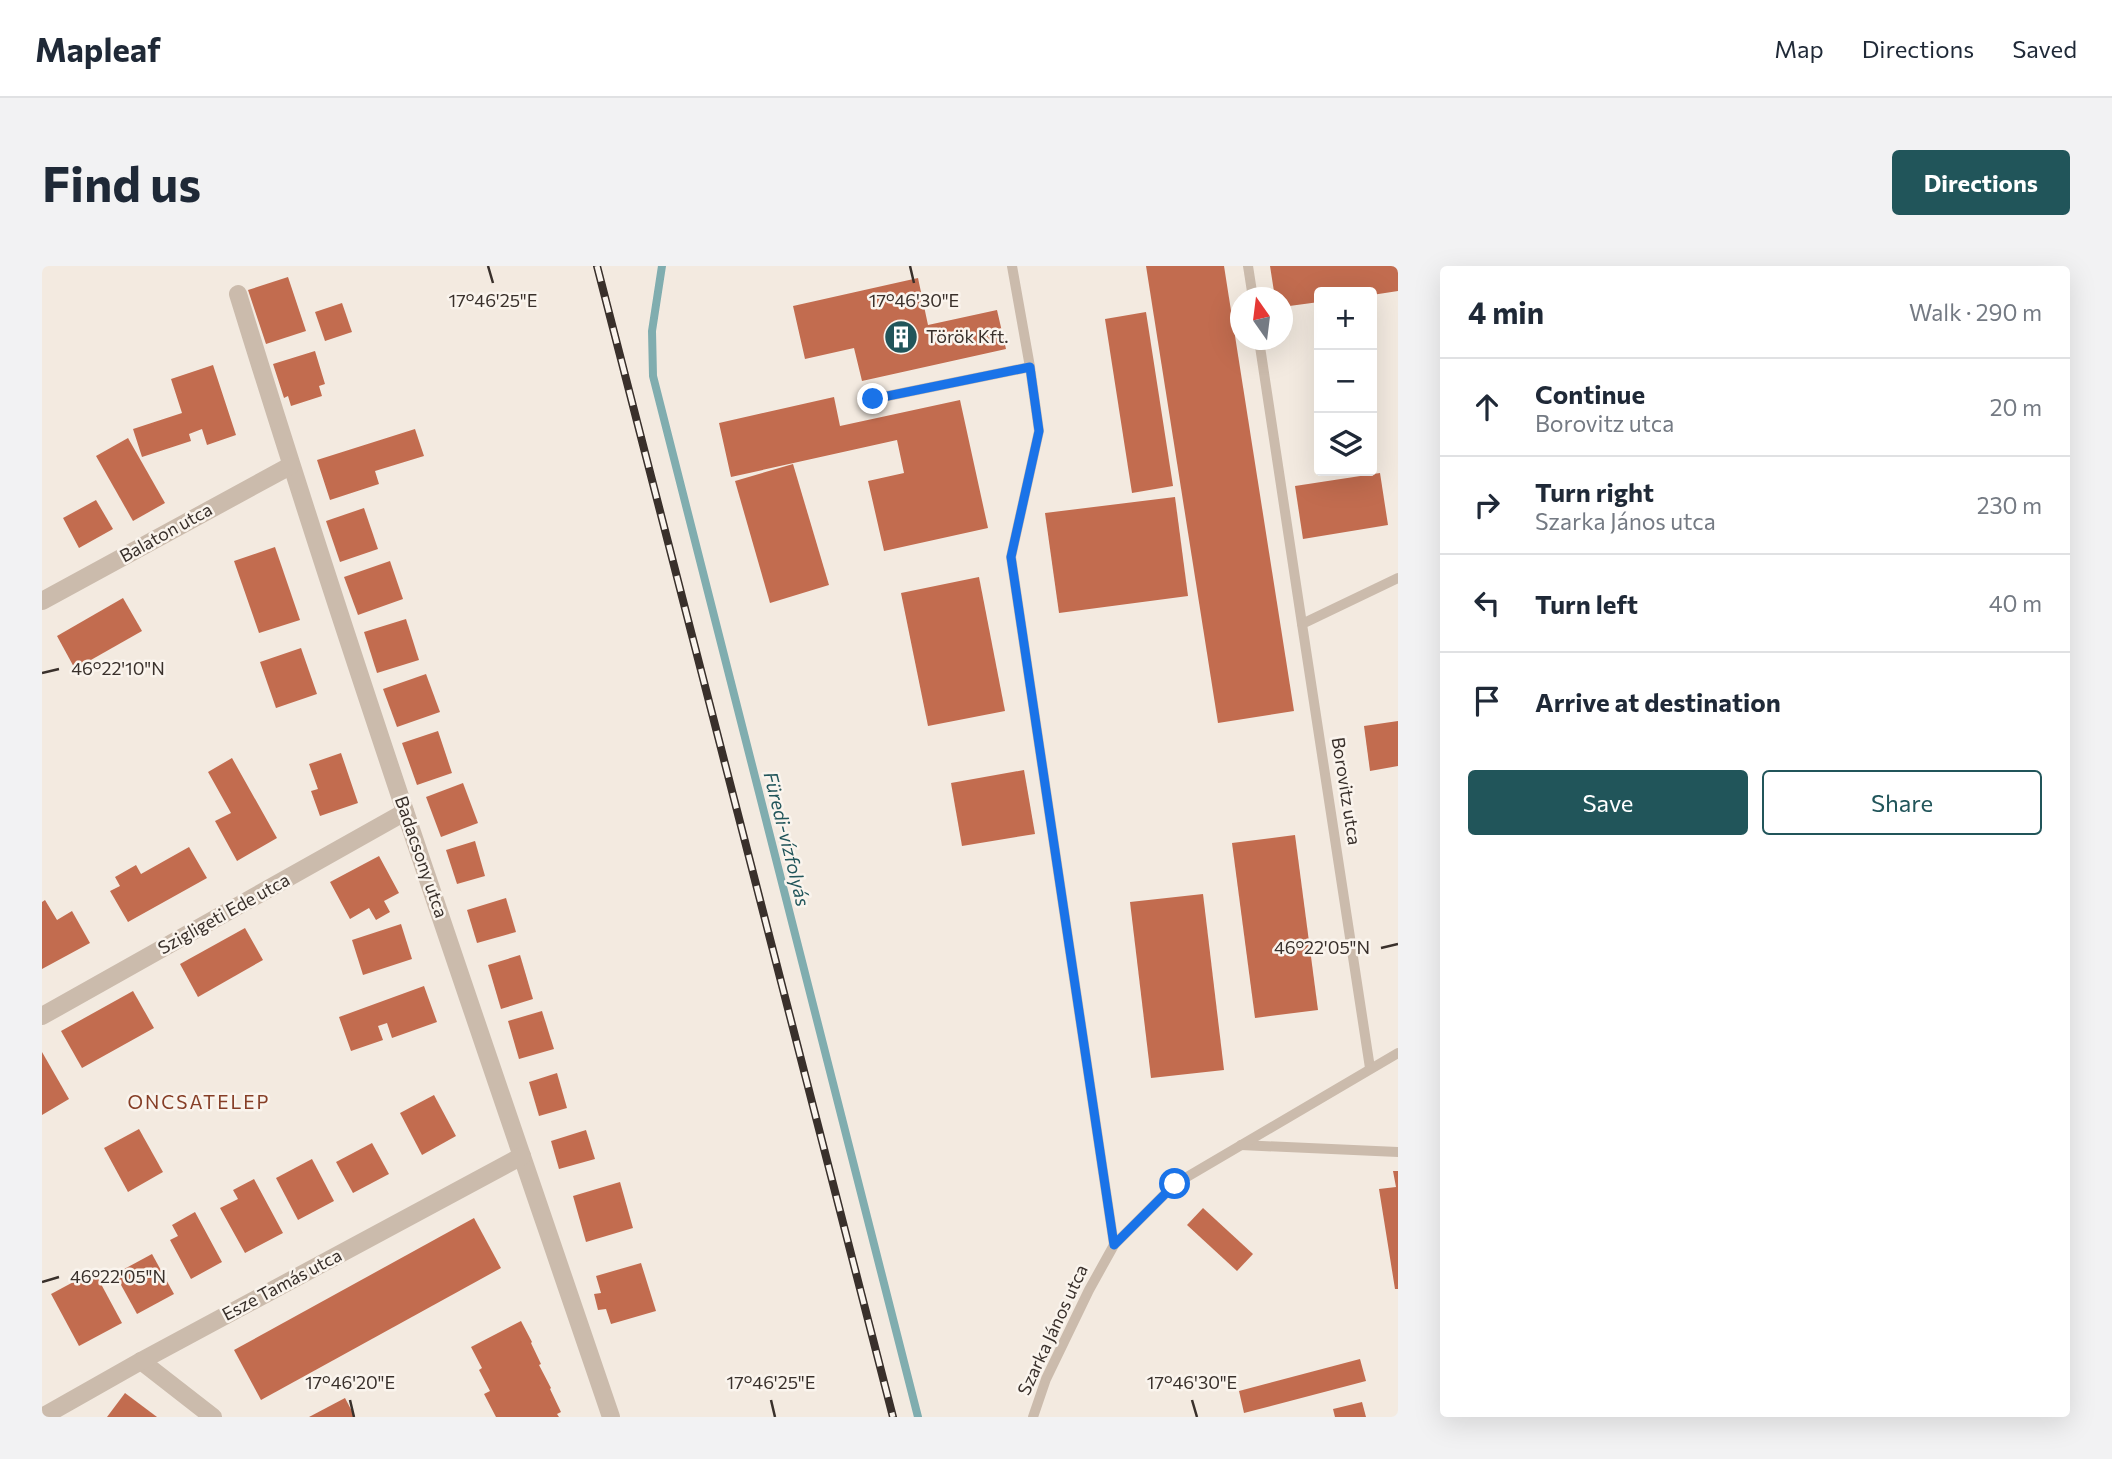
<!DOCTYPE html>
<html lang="en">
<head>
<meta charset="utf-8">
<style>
  body { margin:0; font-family:Commissioner,sans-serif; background:#f2f2f3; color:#1f2937 }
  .controls { position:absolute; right:21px; top:21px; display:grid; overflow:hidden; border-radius:7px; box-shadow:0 7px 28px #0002 }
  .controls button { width:63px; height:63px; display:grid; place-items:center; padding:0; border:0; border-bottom:2px solid #e0e1e3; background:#fff; color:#1f2937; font:35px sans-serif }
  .compass { position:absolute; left:1188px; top:21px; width:63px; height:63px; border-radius:50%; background:#fff; box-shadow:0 7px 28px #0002; rotate:346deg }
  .stop { position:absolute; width:21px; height:21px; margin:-16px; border:5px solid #1a73e8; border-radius:50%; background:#fff }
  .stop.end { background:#1a73e8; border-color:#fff; box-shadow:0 2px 7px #0008 }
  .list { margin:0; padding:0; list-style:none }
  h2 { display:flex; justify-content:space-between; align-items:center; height:91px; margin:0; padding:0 28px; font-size:30px }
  h2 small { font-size:23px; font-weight:400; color:#747a83 }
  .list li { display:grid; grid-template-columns:46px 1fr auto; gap:21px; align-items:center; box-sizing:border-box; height:98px; padding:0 28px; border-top:2px solid #e0e1e3 }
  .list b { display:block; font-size:26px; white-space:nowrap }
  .list p { margin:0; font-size:23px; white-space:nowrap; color:#747a83 }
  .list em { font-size:23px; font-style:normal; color:#747a83 }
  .actions { display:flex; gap:14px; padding:21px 28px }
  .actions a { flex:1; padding:16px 0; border:2px solid #21555a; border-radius:7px; text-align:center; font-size:24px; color:#21555a }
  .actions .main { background:#21555a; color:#fff }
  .icon { flex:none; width:38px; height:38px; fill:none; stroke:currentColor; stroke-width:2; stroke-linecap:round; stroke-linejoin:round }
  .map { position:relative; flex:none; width:1356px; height:1151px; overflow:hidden; border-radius:7px }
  header { display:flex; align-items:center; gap:42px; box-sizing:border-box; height:98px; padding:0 35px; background:#fff; border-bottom:2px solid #e0e1e3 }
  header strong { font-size:33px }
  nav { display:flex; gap:38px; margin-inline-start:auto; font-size:24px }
  .intro { display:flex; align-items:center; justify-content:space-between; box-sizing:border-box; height:168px; padding:0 42px }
  h1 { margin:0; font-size:49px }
  .button { padding:18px 32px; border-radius:7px; background:#21555a; color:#fff; font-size:24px; font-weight:700 }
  main { display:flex; gap:42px; padding:0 42px }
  aside { flex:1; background:#fff; border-radius:7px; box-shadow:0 7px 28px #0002 }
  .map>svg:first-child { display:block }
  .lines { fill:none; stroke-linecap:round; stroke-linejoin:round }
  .stream { stroke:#80adaf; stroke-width:8 }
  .building { fill:#c26c4f }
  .service { stroke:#cbbbac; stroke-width:10 }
  .minor { stroke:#cbbbac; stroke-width:18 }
  .rail-casing { stroke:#39302b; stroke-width:8 }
  .rail { stroke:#faf4ed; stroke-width:5; stroke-dasharray:16; stroke-linecap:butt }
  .route { stroke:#1a73e8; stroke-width:9 }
  .ticks { fill:none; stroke:#39302b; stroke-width:2.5 }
  .labels { text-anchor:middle; stroke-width:5; stroke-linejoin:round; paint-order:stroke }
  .poi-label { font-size:18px; fill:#39302b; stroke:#faf4ed; text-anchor:start }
  .street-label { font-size:18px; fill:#39302b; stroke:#faf4ed }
  .water-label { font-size:19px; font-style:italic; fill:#21555a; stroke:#faf4ed }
  .neighbourhood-label { font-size:19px; letter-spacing:2px; fill:#863e26; stroke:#faf4ed }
  .ticks-label { font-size:18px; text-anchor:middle; fill:#39302b; stroke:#faf4ed; stroke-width:5; stroke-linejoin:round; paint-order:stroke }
</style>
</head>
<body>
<header>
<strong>Mapleaf</strong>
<nav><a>Map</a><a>Directions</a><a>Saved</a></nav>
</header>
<div class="intro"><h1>Find us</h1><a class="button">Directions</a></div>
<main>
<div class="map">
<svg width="1356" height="1151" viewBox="0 0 1356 1151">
  <rect width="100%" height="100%" fill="#f3eae0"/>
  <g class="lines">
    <!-- stream -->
    <polyline class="stream" points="620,0 610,65 611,110 876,1151"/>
  </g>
  <!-- building -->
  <g class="building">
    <polygon points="1104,0 1182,0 1252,445 1176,457"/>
    <polygon points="1228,0 1356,0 1356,25 1330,29 1330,26 1277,26 1277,36 1240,41 1240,32 1233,32"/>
    <polygon points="246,11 264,65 224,78 206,24"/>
    <polygon points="876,12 886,59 955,44 964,83 820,115 812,82 763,93 751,40"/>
    <polygon points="300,37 310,66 283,75 273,46"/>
    <polygon points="1104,46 1131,220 1090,227 1063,53"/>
    <polygon points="273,85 283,118 277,120 280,130 249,140 246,130 242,132 231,98"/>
    <polygon points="171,99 194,169 165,179 160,163 147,168 149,175 100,191 91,163 140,147 129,113"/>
    <polygon points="792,131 798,160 918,134 946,262 842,285 826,215 862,207 855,174 689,211 677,157"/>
    <polygon points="373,163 382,190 333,205 337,218 288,234 275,194"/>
    <polygon points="86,172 123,237 91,255 54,190"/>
    <polygon points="751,198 787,319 728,337 693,215"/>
    <polygon points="1338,207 1346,259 1261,273 1253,220"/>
    <polygon points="1133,231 1146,330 1017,347 1003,247"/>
    <polygon points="54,234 71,263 37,282 21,252"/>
    <polygon points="322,242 336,283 298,296 284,255"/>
    <polygon points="233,281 258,354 217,367 192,295"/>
    <polygon points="348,295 361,333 316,349 302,311"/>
    <polygon points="937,311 963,445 886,460 859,327"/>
    <polygon points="81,332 100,365 33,403 15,370"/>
    <polygon points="364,353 377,394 335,407 322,366"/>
    <polygon points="259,382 275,428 234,442 218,396"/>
    <polygon points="384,408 398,446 355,461 341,423"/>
    <polygon points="1356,455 1356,500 1328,505 1322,460"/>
    <polygon points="396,465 410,507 375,519 360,477"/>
    <polygon points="299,487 316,537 278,550 269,525 276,523 267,498"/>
    <polygon points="190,492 235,572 195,595 173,555 189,547 166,506"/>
    <polygon points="982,504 993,568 920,580 909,517"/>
    <polygon points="421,517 436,557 399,571 384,531"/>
    <polygon points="1253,569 1276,744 1213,752 1190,577"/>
    <polygon points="433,575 443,610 415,618 404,584"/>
    <polygon points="147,581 165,612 86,656 68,625 78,620 73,611 94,599 99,608"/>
    <polygon points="337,590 357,627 342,635 348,646 334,654 327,642 308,653 288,616"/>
    <polygon points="1161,628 1182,804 1109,812 1088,636"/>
    <polygon points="464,632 474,666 435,677 425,644"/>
    <polygon points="3,634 15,654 30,645 48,677 0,703 0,636"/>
    <polygon points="359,658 370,693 321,709 310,674"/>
    <polygon points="203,662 221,694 156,731 138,698"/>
    <polygon points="478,689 491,733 459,743 446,699"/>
    <polygon points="382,720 395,756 350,772 345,757 336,760 341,774 309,785 297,751"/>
    <polygon points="91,725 112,762 40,802 19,765"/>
    <polygon points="500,745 512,783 477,793 466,755"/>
    <polygon points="0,786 27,833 0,849"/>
    <polygon points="515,807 525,842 497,850 487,816"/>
    <polygon points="392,829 414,870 380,889 358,847"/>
    <polygon points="97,863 121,906 86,926 62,882"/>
    <polygon points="544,864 553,893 517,903 509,875"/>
    <polygon points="330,877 347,908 311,927 294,896"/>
    <polygon points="270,893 292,935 256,954 234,912"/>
    <polygon points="1351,905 1356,905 1356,1023 1353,1023 1337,923 1354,921"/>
    <polygon points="212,913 241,967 203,987 178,942 196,933 191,924"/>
    <polygon points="578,916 591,962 544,976 531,930"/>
    <polygon points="1161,942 1211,988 1195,1005 1145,959"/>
    <polygon points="153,946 180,996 149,1013 128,974 136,970 130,959"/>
    <polygon points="432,952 459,1002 219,1134 192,1084"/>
    <polygon points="110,988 132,1028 95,1048 73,1008"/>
    <polygon points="599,997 614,1045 569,1058 564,1043 556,1044 552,1028 559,1027 554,1010"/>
    <polygon points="52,1005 80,1057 37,1080 9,1028"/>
    <polygon points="479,1055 490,1076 489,1077 499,1098 497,1099 509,1122 508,1123 519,1146 515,1148 517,1151 454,1151 442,1128 448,1125 437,1104 440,1102 429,1081"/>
    <polygon points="1318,1093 1324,1115 1202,1147 1197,1125"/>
    <polygon points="83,1127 115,1151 65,1151"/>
    <polygon points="303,1132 313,1151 267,1151"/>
    <polygon points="1320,1136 1324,1151 1293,1151 1291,1143"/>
  </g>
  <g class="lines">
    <!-- service -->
    <g class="service">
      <polyline points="970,0 988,101 997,165 969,291 1072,979"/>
      <polyline points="1206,0 1211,32"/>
      <polyline points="1217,74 1260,358"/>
      <polyline points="831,133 988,101"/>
      <polyline points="1328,802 1260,358 1356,312"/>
      <polyline points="1199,879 1356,886"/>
      <polyline points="991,1151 1004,1113 1047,1024 1072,979 1133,918 1356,787"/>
    </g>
    <!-- minor -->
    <g class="minor">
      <path d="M 196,28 C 312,405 442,778 569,1151"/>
      <polyline points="0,335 248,200"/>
      <polyline points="0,750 363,546"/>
      <polyline points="99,1095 171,1151"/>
      <polyline points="0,1151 99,1095 480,890"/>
    </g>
    <!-- rail casing -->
    <g class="rail-casing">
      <polyline id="rail" points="555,0 851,1151"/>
    </g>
    <!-- rail -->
    <use href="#rail" class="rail"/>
  </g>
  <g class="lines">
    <!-- route -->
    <polyline class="route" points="831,133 988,101 997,165 969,291 1072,979 1133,918"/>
  </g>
  <!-- ticks -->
  <path class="ticks" d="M 446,0 L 451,17M 868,0 L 872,17M 0,407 L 17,403M 1339,682 L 1356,678M 0,1016 L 17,1011M 308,1134 L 312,1151M 729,1134 L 733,1151M 1150,1134 L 1155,1151"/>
  <!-- icons -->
  <defs>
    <g id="building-disc" transform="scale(1.75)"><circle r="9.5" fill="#21555a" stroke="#faf4ed"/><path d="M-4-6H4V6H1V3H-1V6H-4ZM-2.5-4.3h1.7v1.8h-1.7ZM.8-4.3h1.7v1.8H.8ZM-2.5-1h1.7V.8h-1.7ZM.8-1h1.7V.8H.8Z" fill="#fff"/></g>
  </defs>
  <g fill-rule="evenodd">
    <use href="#building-disc" x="859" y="71"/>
  </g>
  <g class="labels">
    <!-- poi labels -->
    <g class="poi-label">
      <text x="884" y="77">Török Kft.</text>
    </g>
    <!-- street labels -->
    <g class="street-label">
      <text transform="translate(124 267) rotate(-29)" y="6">Balaton utca</text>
      <text transform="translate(1304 525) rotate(81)" y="6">Borovitz utca</text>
      <text transform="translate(379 591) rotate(71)" y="6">Badacsony utca</text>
      <text transform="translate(182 648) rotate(-29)" y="6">Szigligeti Ede utca</text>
      <text transform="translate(240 1019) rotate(-28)" y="6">Esze Tamás utca</text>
      <text transform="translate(1011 1064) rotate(-65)" y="6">Szarka János utca</text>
    </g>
    <!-- water labels -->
    <g class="water-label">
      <text transform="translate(745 573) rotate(76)" y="7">Füredi-vízfolyás</text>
    </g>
    <!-- neighbourhood labels -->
    <g class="neighbourhood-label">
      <text x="157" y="843">ONCSATELEP</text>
    </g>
  </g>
  <g class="ticks-label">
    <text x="451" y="41">17°46'25"E</text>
    <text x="872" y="41">17°46'30"E</text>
    <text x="76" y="409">46°22'10"N</text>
    <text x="1280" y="688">46°22'05"N</text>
    <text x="76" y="1017">46°22'05"N</text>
    <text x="308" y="1123">17°46'20"E</text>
    <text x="729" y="1123">17°46'25"E</text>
    <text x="1150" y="1123">17°46'30"E</text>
  </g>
</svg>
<div class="controls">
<button>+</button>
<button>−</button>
<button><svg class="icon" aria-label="layers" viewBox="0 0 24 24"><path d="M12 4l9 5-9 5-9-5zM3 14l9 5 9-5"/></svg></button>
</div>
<svg class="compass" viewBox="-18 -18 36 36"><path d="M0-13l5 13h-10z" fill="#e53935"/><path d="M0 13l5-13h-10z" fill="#747a83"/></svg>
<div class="stop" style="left:1133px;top:918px"></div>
<div class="stop end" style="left:831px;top:133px"></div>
</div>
<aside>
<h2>4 min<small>Walk · 290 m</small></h2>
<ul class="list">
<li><svg class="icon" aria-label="ahead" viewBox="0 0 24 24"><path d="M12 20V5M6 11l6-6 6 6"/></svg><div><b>Continue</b><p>Borovitz utca</p></div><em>20 m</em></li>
<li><svg class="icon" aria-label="right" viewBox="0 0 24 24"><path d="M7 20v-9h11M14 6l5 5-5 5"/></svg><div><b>Turn right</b><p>Szarka János utca</p></div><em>230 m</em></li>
<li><svg class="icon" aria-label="left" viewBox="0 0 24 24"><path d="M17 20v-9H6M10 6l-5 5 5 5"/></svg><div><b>Turn left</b></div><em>40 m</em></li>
<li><svg class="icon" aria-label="arrive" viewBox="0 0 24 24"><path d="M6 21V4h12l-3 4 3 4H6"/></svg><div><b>Arrive at destination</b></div></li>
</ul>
<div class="actions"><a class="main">Save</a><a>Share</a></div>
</aside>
</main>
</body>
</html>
